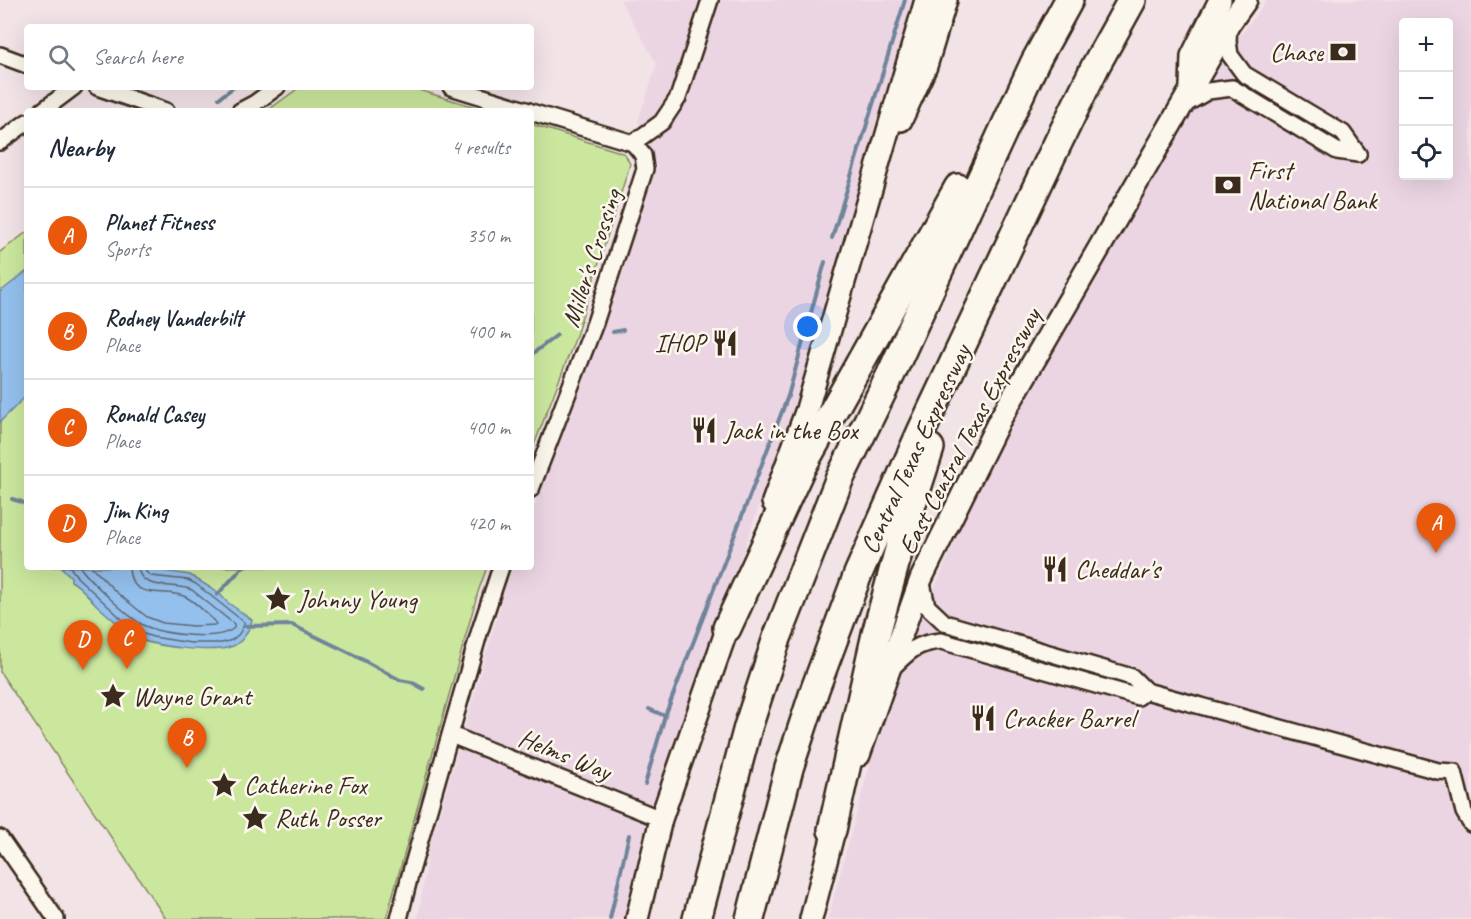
<!DOCTYPE html>
<html lang="en">
<head>
<meta charset="utf-8">
<style>
  body { margin:0; font-family:Caveat,sans-serif; background:#f2f2f3; color:#1f2937 }
  .controls { position:absolute; right:18px; top:18px; display:grid; overflow:hidden; border-radius:6px; box-shadow:0 6px 24px #0002 }
  .controls button { width:54px; height:54px; display:grid; place-items:center; padding:0; border:0; border-bottom:2px solid #e0e1e3; background:#fff; color:#1f2937; font:30px sans-serif }
  .you { position:absolute; left:808px; top:327px; width:21px; height:21px; margin:-15px; border:4px solid #fff; border-radius:50%; background:#1a73e8; box-shadow:0 0 0 9px #1a73e833 }
  .badge { display:grid; place-items:center; width:39px; height:39px; border-radius:50%; background:#ea580c; color:#fff; font-size:20px; font-weight:700 }
  .pin { position:absolute; translate:-50% -50px; filter:drop-shadow(0 2px 3px #0008) }
  .pin::after { content:''; position:absolute; top:32px; width:21px; height:18px; background:inherit; clip-path:polygon(0 0,100% 0,50% 100%) }
  .list { margin:0; padding:0; list-style:none }
  h2 { display:flex; justify-content:space-between; align-items:center; height:78px; margin:0; padding:0 24px; font-size:26px }
  h2 small { font-size:20px; font-weight:400; color:#747a83 }
  .list li { display:grid; grid-template-columns:39px 1fr auto; gap:18px; align-items:center; box-sizing:border-box; height:96px; padding:0 24px; border-top:2px solid #e0e1e3 }
  .list b { display:block; font-size:22px; white-space:nowrap }
  .list p { margin:0; font-size:20px; white-space:nowrap; color:#747a83 }
  .list em { font-size:20px; font-style:normal; color:#747a83 }
  .icon { flex:none; width:33px; height:33px; fill:none; stroke:currentColor; stroke-width:2; stroke-linecap:round; stroke-linejoin:round }
  .map { position:relative; flex:none; width:1471px; height:919px; overflow:hidden }
  .search { position:absolute; background:#fff; box-shadow:0 6px 24px #0002; left:24px; top:24px; width:510px; height:66px; display:flex; align-items:center; gap:15px; box-sizing:border-box; padding:0 21px; border-radius:6px; color:#747a83; font-size:22px }
  .panel { position:absolute; background:#fff; box-shadow:0 6px 24px #0002; left:24px; top:108px; width:510px; height:462px; border-radius:6px }
  .map>svg:first-child { display:block }
  .built { fill:#ebd5e3; fill-rule:evenodd }
  .green { fill:#cbe79e; stroke:#83885e; stroke-width:1.5 }
  .water { fill:#94c0ed; stroke:#70849a; stroke-width:1.5 }
  .lines { fill:none; stroke-linecap:round; stroke-linejoin:round }
  .shore { stroke:#5f6671; stroke-width:1.5 }
  .stream { stroke:#70849a; stroke-width:4 }
  .minor-casing { stroke:#3b2a1e; stroke-width:20 }
  .secondary-casing { stroke:#3b2a1e; stroke-width:26 }
  .motorway-casing { stroke:#3b2a1e; stroke-width:32 }
  .minor { stroke:#fbf7ec; stroke-width:15 }
  .secondary { stroke:#fbf7ec; stroke-width:21 }
  .motorway { stroke:#fbf7ec; stroke-width:27 }
  .labels { text-anchor:middle; stroke-width:5; stroke-linejoin:round; paint-order:stroke }
  .poi-label { font-size:26px; fill:#3b2a1e; stroke:#fbf7ec; text-anchor:start }
  .street-label { font-size:26px; fill:#3b2a1e; stroke:#fbf7ec }
</style>
</head>
<body>
<div class="map">
<svg width="1471" height="919" viewBox="0 0 1471 919">
  <rect width="100%" height="100%" fill="#f2e3e7"/>
  <filter id="ink" filterUnits="userSpaceOnUse"><feTurbulence type="fractalNoise" baseFrequency=".0167" numOctaves="2"/><feDisplacementMap in="SourceGraphic" scale="12" xChannelSelector="R" yChannelSelector="G"/><feConvolveMatrix kernelMatrix="1 2 1 2 8 2 1 2 1" color-interpolation-filters="sRGB"/></filter>
  <g filter="url(#ink)">
    <!-- built -->
    <g class="built">
      <polygon points="620,0 914,0 818,336 645,834 628,919 418,919 428,852 506,586 513,567 531,567 531,516 657,166 638,121 657,64"/>
      <path d="M 1267,0 L 1471,0 L 1471,919 L 828,919 L 875,745 L 920,622 L 999,439 L 1215,70 ZM 1404,22 L 1448,22 L 1448,176 L 1404,176 Z"/>
    </g>
    <!-- green -->
    <g class="green">
      <polygon points="300,87 409,87 488,111 267,111"/>
      <polygon points="531,124 617,151 625,154 630,164 575,339 531,453"/>
      <polygon points="27,232 27,567 487,567 478,592 386,919 166,919 0,672 0,252"/>
    </g>
    <!-- water -->
    <g class="water">
      <polygon points="27,271 27,395 0,422 0,292"/>
      <path d="M 61,567 L 139,567 L 190,575 L 219,593 L 227,602 L 252,620 C 249,631 244,641 233,646 C 215,654 150,647 133,636 C 122,628 111,618 101,609 C 90,600 84,588 71,581 L 71,577 Z"/>
    </g>
    <g class="lines">
      <!-- shore -->
      <g class="shore">
        <polyline points="70,567 78,578 124,621 138,632 153,637 191,643 222,643 232,640 239,634 244,625 244,622 196,584 188,580 151,576 146,572 146,567"/>
        <path d="M 80,567 C 88,579 131,620 145,626 C 163,634 218,642 234,628 L 234,624 L 192,590 C 175,582 140,592 138,567"/>
        <path d="M 92,567 L 116,592 L 147,617 L 163,623 L 193,626 L 216,625 L 215,622 C 206,613 197,603 186,597 C 165,587 130,603 129,567"/>
      </g>
      <!-- stream -->
      <g class="stream">
        <polyline points="219,98 234,87"/>
        <polyline points="832,238 905,0"/>
        <polyline points="613,332 623,330"/>
        <polyline points="531,355 557,335"/>
        <polyline points="12,499 22,502 27,506"/>
        <polyline points="217,595 243,567"/>
        <polyline points="245,626 292,625 350,653 400,680 411,682 424,689"/>
        <polyline points="649,709 665,716"/>
        <polyline points="645,784 665,716 788,396 825,262"/>
        <polyline points="610,919 629,835"/>
      </g>
      <!-- minor casing -->
      <g class="minor-casing">
        <g id="minor">
          <polyline points="1229,25 1228,41 1230,55 1244,74 1343,133 1358,154"/>
          <polyline points="0,55 27,65"/>
          <polyline points="97,87 166,111"/>
          <polyline points="451,87 529,111"/>
          <polyline points="1184,105 1208,91 1232,88 1337,151 1358,154"/>
          <polyline points="42,111 74,87"/>
          <polyline points="240,111 255,103 277,87"/>
          <polyline points="531,112 633,143 643,155 645,169 595,323 531,489"/>
          <polyline points="0,142 27,122"/>
          <polyline points="633,143 662,122 678,98 710,0"/>
          <polyline points="921,579 927,606 945,623 1132,677 1146,691 1438,771 1454,772 1464,812 1471,824"/>
          <path d="M 892,668 C 909,651 917,643 941,641 L 1138,697 L 1146,691"/>
          <polyline points="451,735 661,819"/>
          <polyline points="0,838 56,919"/>
          <polyline points="399,919 410,875 480,630 501,567"/>
        </g>
      </g>
      <!-- secondary casing -->
      <g class="secondary-casing">
        <g id="secondary">
          <polyline points="1191,86 1192,56 1220,0"/>
          <polyline points="901,120 926,66 946,0"/>
          <polyline points="773,502 807,409 926,0"/>
          <polyline points="859,755 921,579 999,421 1229,24 1246,0"/>
          <polyline points="637,919 661,819 732,615"/>
          <polyline points="811,919 838,815"/>
        </g>
      </g>
      <!-- motorway casing -->
      <g class="motorway-casing">
        <g id="motorway">
          <polyline points="727,628 800,470 958,188"/>
          <polyline points="832,830 876,634 908,516 930,448"/>
          <polyline points="697,919 748,727 777,638 839,480 891,374 1035,62 1069,0"/>
          <polyline points="750,919 789,768 815,689 858,574 922,430 1050,159 1096,65 1132,0"/>
        </g>
      </g>
      <!-- minor -->
      <use href="#minor" class="minor"/>
      <!-- secondary -->
      <use href="#secondary" class="secondary"/>
      <!-- motorway -->
      <use href="#motorway" class="motorway"/>
    </g>
  </g>
  <!-- icons -->
  <defs>
    <g id="bank-bare" transform="scale(2.07)"><path d="M-6-4H6V4H-6ZM0-2.3a2.3 2.3 0 1 0 0 4.6a2.3 2.3 0 1 0 0-4.6Z" fill="#3b2a1e" stroke="#fbf7ec" stroke-width="2.5" paint-order="stroke"/></g>
    <g id="restaurant-bare" transform="scale(2.07)"><path d="M-5-6h1v4h1v-4h1v4h1v-4h1v5L-1.5 .5V6h-2V.5L-5-1ZM5-6V6H3V1.5H1.5Q1.5-4 5-6Z" fill="#3b2a1e" stroke="#fbf7ec" stroke-width="2.5" paint-order="stroke"/></g>
    <g id="sight-bare" transform="scale(2.07)"><path d="M0-6L1.8-2.2L6-1.7L2.9 1.2L3.7 5.4L0 3.3L-3.7 5.4L-2.9 1.2L-6-1.7L-1.8-2.2Z" fill="#3b2a1e" stroke="#fbf7ec" stroke-width="2.5" paint-order="stroke"/></g>
  </defs>
  <g fill-rule="evenodd">
    <use href="#bank-bare" x="1343" y="52"/>
    <use href="#bank-bare" x="1228" y="185"/>
    <use href="#restaurant-bare" x="725" y="343"/>
    <use href="#restaurant-bare" x="704" y="430"/>
    <use href="#restaurant-bare" x="1055" y="569"/>
    <use href="#sight-bare" x="278" y="599"/>
    <use href="#sight-bare" x="113" y="696"/>
    <use href="#restaurant-bare" x="983" y="718"/>
    <use href="#sight-bare" x="224" y="785"/>
    <use href="#sight-bare" x="255" y="818"/>
  </g>
  <g class="labels">
    <!-- poi labels -->
    <g class="poi-label">
      <text x="1323" y="61" text-anchor="end">Chase</text>
      <text x="1248" y="179">First<tspan x="1248" dy="30">National Bank</tspan></text>
      <text x="705" y="352" text-anchor="end">IHOP</text>
      <text x="724" y="439">Jack in the Box</text>
      <text x="1075" y="578">Cheddar's</text>
      <text x="298" y="608">Johnny Young</text>
      <text x="133" y="705">Wayne Grant</text>
      <text x="1003" y="727">Cracker Barrel</text>
      <text x="244" y="794">Catherine Fox</text>
      <text x="275" y="827">Ruth Posser</text>
    </g>
    <!-- street labels -->
    <g class="street-label">
      <text transform="translate(591 258) rotate(-72)" y="9">Miller's Crossing</text>
      <text transform="translate(969 431) rotate(-62)" y="9">East Central Texas Expressway</text>
      <text transform="translate(915 449) rotate(-65)" y="9">Central Texas Expressway</text>
      <text transform="translate(565 754) rotate(22)" y="9">Helms Way</text>
    </g>
  </g>
</svg>
<div class="controls">
<button>+</button>
<button>−</button>
<button><svg class="icon" aria-label="locate" viewBox="0 0 24 24"><circle cx="12" cy="12" r="6"/><path d="M12 2v4M12 18v4M2 12h4M18 12h4"/></svg></button>
</div>
<div class="you"></div>
<div class="pin badge" style="left:1436px;top:553px">A</div>
<div class="pin badge" style="left:187px;top:768px">B</div>
<div class="pin badge" style="left:127px;top:669px">C</div>
<div class="pin badge" style="left:83px;top:670px">D</div>
<div class="search"><svg class="icon" aria-label="search" viewBox="0 0 24 24"><circle cx="10" cy="10" r="6"/><path d="M15 15l6 6"/></svg>Search here</div>
<section class="panel">
<h2>Nearby<small>4 results</small></h2>
<ul class="list">
<li><span class="badge">A</span><div><b>Planet Fitness</b><p>Sports</p></div><em>350 m</em></li>
<li><span class="badge">B</span><div><b>Rodney Vanderbilt</b><p>Place</p></div><em>400 m</em></li>
<li><span class="badge">C</span><div><b>Ronald Casey</b><p>Place</p></div><em>400 m</em></li>
<li><span class="badge">D</span><div><b>Jim King</b><p>Place</p></div><em>420 m</em></li>
</ul>
</section>
</div>
</body>
</html>
